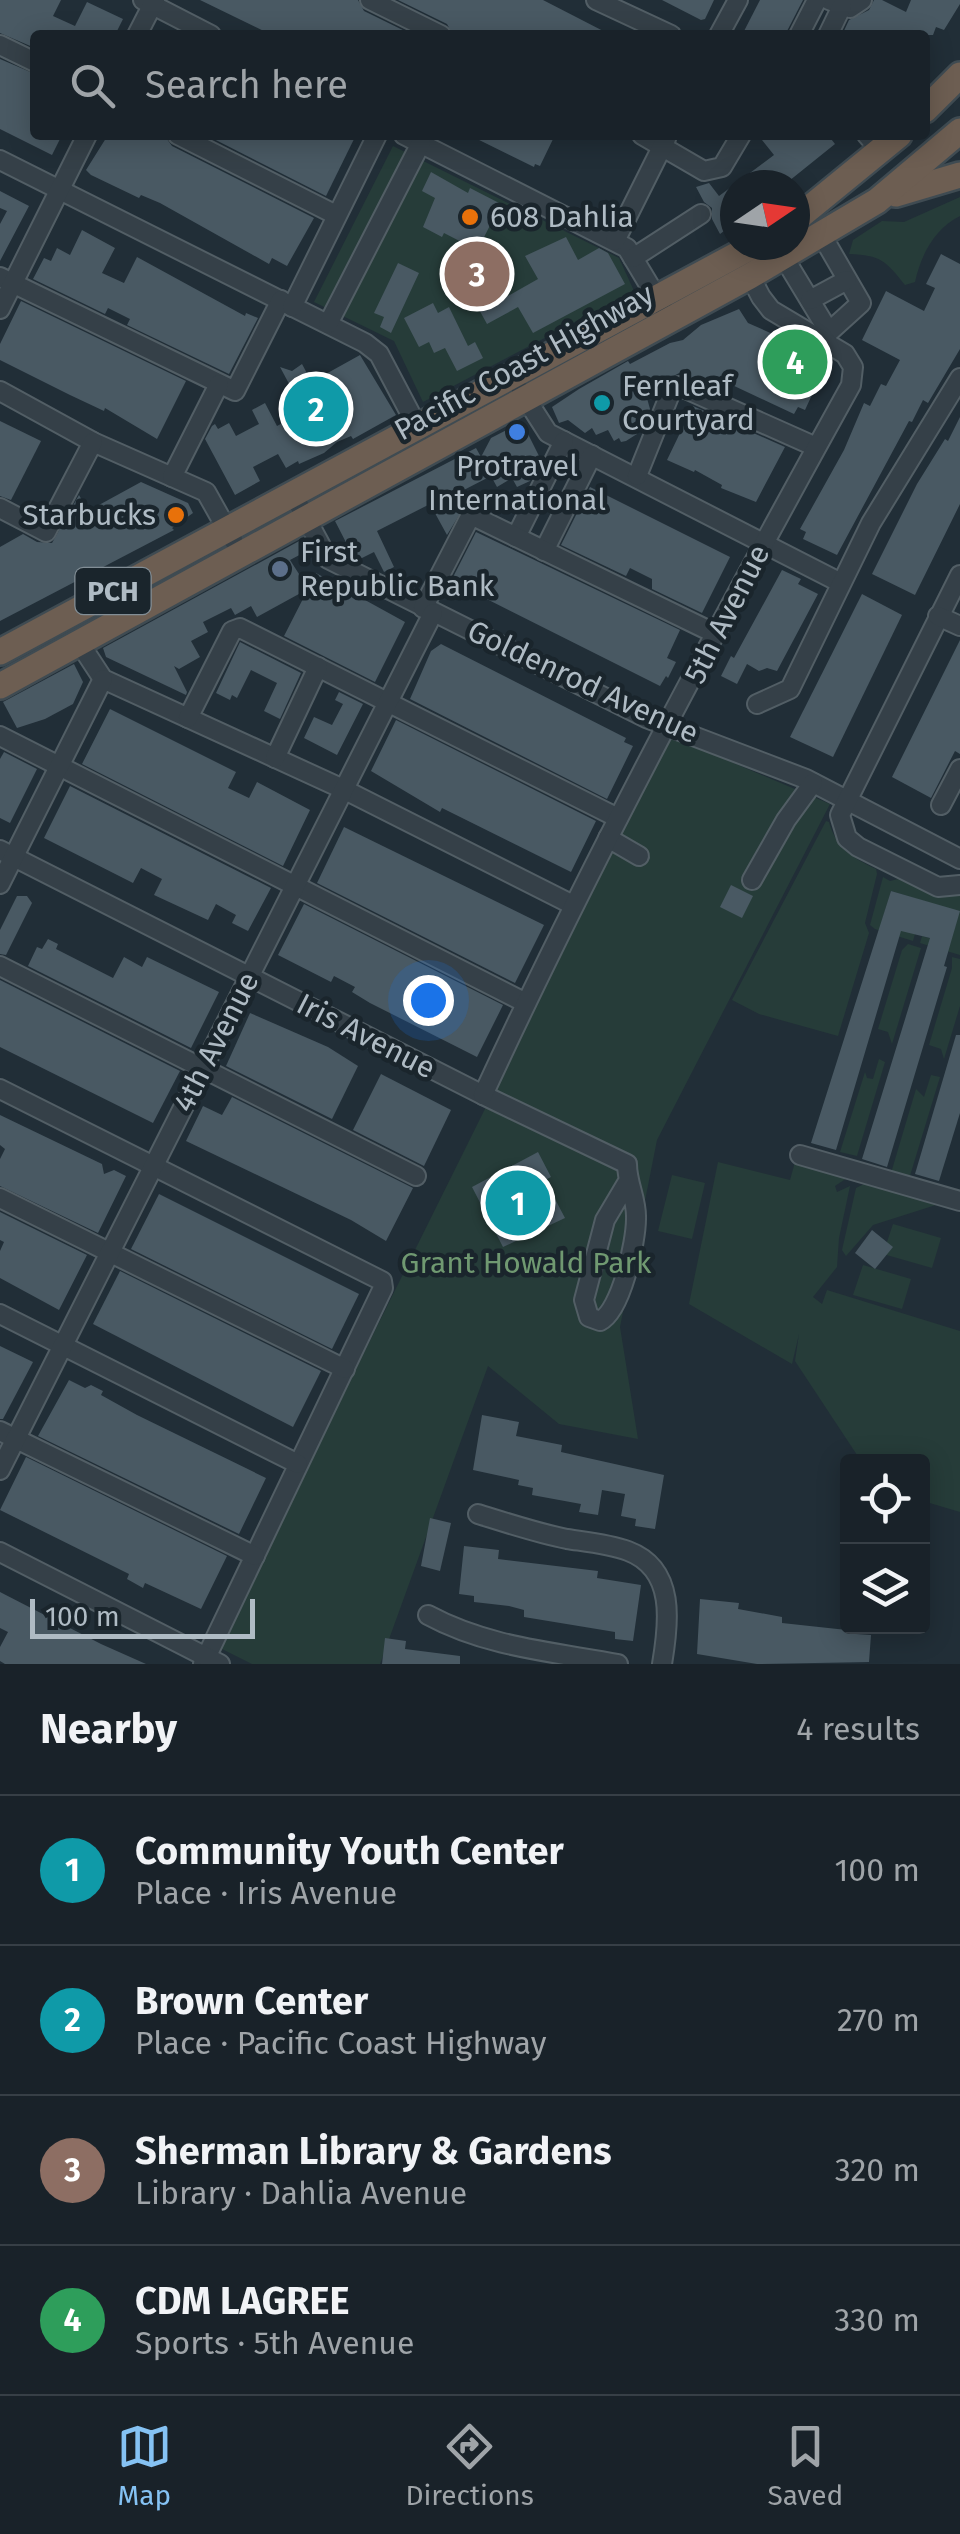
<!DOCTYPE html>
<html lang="en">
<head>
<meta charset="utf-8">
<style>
  body { margin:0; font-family:"Fira Sans",sans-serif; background:#222a31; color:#f1f3f6 }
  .controls { position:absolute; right:30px; bottom:30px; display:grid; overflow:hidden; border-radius:10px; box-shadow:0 5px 25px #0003 }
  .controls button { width:90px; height:90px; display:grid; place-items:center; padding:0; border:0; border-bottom:2px solid #373f46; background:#192229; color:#f1f3f6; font:50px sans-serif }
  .compass { position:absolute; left:720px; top:170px; width:90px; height:90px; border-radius:50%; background:#192229; box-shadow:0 5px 25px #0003; rotate:77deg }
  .scale { position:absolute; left:30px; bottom:25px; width:225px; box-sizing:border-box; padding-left:10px; border:5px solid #afbbc4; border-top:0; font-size:28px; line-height:35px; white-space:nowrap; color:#afbbc4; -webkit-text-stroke:8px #1a252c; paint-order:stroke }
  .you { position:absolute; left:428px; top:1000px; width:35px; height:35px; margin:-25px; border:8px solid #fff; border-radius:50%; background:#1a73e8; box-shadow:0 0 0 15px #1a73e833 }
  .badge { display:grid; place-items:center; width:65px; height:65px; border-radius:50%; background:#85c2f3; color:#fff; font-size:32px; font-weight:700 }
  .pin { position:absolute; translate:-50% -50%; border:5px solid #fff; box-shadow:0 2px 10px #0006 }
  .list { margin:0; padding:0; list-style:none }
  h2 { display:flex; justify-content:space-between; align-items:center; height:130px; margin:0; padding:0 40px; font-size:42px }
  h2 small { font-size:32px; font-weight:400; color:#9fa4a8 }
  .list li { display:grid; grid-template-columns:65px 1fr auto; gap:30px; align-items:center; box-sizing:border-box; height:150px; padding:0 40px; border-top:2px solid #373f46 }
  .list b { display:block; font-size:38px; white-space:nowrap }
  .list p { margin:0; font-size:32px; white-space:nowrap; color:#9fa4a8 }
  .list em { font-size:32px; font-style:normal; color:#9fa4a8 }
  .icon { flex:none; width:55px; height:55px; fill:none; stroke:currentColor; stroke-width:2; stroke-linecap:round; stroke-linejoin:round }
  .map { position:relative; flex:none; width:960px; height:1664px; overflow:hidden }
  .search { position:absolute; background:#192229; box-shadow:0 5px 25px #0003; left:30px; right:30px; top:30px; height:110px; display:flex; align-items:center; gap:25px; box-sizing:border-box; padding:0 35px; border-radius:10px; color:#9fa4a8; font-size:38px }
  .sheet { height:730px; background:#192229 }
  nav { display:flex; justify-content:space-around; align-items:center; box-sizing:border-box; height:140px; border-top:2px solid #373f46; background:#192229; font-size:28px; color:#9fa4a8 }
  nav a { display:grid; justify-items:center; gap:5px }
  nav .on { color:#85c2f3 }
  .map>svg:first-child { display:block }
  .green { fill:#263c39 }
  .building { fill:#495963 }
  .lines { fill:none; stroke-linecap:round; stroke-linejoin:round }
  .minor-casing { stroke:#525e65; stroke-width:22 }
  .highway-casing { stroke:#3f4b52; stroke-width:30 }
  .minor { stroke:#354048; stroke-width:18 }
  .highway { stroke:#6d5e52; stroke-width:25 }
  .food-dot { fill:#e8710a; stroke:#1a252c; stroke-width:4 }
  .culture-dot { fill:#0f9aa8; stroke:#1a252c; stroke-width:4 }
  .shop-dot { fill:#3f7fe0; stroke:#1a252c; stroke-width:4 }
  .service-dot { fill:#5c6f8a; stroke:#1a252c; stroke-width:4 }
  .labels { text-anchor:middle; stroke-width:9; stroke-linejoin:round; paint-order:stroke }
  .shield { fill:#1a252c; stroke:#828e96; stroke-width:2.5 }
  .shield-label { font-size:28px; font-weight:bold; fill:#afbbc4 }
  .poi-label { font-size:30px; fill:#afbbc4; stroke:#1a252c; text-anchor:start }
  .street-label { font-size:30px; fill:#afbbc4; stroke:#1a252c }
  .park-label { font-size:30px; fill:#709971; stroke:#1a252c }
</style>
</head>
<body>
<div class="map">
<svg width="960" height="1664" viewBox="0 0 960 1664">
  <rect width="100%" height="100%" fill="#212e37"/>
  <!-- green -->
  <g class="green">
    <polygon points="393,146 619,258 634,291 423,402 394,341 314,302"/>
    <path d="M 960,197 L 960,216 C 934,229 921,255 915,282 L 905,285 C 886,261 881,255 849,254 L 853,240 L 882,221 L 904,222 Z"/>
    <polygon points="670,736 830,804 657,1140 620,1327 638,1439 559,1424 488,1366 380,1664 252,1664 218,1647"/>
    <path d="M 826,821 L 829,822 C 836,848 853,858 876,869 L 877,874 L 865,923 L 869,933 L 838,1036 L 759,1014 L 732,1000 Z"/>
    <polygon points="883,877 890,881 898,879 931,894 960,893 960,955 920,943 922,936 950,944 959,912 891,891 881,924 915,934 913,941 875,929 870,925"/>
    <polygon points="908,944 921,948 892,1044 888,1032 878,1029 902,950"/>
    <polygon points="952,957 960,959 960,1006 944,1059 941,1049 929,1045 952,968"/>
    <polygon points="879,1059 885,1062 857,1156 840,1152 865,1072 867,1078 873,1079"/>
    <polygon points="931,1075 940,1077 909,1179 891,1173 916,1089 924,1097"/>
    <polygon points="718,1162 790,1180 795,1162 847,1178 835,1186 837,1192 850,1186 839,1238 837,1267 813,1297 822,1304 827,1290 960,1331 960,1512 923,1501 922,1462 861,1461 795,1361 799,1334 792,1364 689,1304"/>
    <polygon points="672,1175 705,1183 692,1239 658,1231"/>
    <polygon points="868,1182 939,1204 873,1225 846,1256 842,1250 856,1188"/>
    <polygon points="893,1224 941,1238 932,1268 883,1254"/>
    <polygon points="863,1265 911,1279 902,1309 853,1295"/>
  </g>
  <!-- building -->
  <g class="building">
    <polygon points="0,0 61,0 53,16 75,26 87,2 123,19 115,35 35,35 35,48 0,33"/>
    <polygon points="200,0 358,0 364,11 413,35 272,35"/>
    <polygon points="398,0 543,0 611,35 453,35 447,24"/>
    <polygon points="662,0 714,0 705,19 701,20"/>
    <polygon points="760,0 803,0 785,35 742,35"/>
    <polygon points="874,0 882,0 906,12 911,0 960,0 960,4 944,30 936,27 933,35 842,35 849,20 869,10"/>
    <polygon points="0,59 35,74 35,135 62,135 52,155 0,129"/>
    <polygon points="108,135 164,135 172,146 314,218 287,266 272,258 269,264 160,203 141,195 139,198 91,175 86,170"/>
    <polygon points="206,135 356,135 326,196"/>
    <polygon points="469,135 555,135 540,166 535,164 534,167"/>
    <polygon points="768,135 828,135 835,144 784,185 735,185 735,223 720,234 712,219 712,208 704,202 696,187 709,183 719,196 774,155 762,140"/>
    <polygon points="431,172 468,193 470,188 501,204 481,243 478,242 475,249 444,233 442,237 423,227 435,198 422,191"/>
    <polygon points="0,191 29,206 0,261 0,224 7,211 0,208"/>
    <polygon points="82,230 115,248 102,273 124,283 137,257 245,316 246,313 258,318 229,374 127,325 130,319 108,308 105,314 33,279 44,258 51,261 57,248 70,255"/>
    <polygon points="566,237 578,260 599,248 608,253 625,284 533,333 518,307 487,324 466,286 485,275 499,301 538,279 525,256"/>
    <polygon points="941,254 960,264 960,349 928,403 923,400 912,422 909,421 837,555 803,539 806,532 800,529 844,450 864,403 870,406 881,384 886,386 900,360 862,340 886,291 924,311 935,288 926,284"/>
    <polygon points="398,263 419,273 391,333 380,327 384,317 374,313"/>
    <polygon points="21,301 186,381 157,439 105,408 104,411 70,395 0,360 0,344"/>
    <polygon points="433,303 438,313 449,307 468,346 475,342 483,358 457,371 445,348 434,353 429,342 419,347 404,318"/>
    <polygon points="739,309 748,323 811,351 809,353 824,361 820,369 823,371 805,410 798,407 794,414 730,384 718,389 685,375 683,371 645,391 650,409 646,419 633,427 637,434 626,441 621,442 619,438 614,441 608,430 596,435 592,428 585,433 568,420 559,423 552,407 579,389 628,361 630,364 670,343 683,340 701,325"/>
    <polygon points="360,355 396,415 353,439 351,436 337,442 324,453 299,464 298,461 286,468 278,454 253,467 260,481 235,495 205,439 212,426 215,424 218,429 229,423 236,436 259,424 252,410 265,403 277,426 301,413 302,408 280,367 292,371 302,364 309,377 312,374 315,380"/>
    <polygon points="693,406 785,447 756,502 721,488 722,485 695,470 694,472 667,460"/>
    <polygon points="960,417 960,504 915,595 872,574 917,484 945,439 948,441"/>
    <polygon points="0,421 41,441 11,500 0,496"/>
    <polygon points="522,422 541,460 530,481 517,487 512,478 497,487 491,476 460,492 466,504 447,535 430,504 377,531 394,567 384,572 374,552 358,560 354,558 335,521 476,448 481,457 491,438"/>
    <polygon points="141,482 188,503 193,513 172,528 174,530 0,621 0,547 23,534 37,542 52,543 79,495 88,511"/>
    <polygon points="590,487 730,557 702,613 652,589 652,579 630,568 626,576 561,545"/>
    <polygon points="476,532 680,630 667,658 676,662 668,678 666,676 660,686 451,581"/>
    <polygon points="301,540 307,551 290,560 308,588 316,573 405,622 375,682 284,636 308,589 257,617 251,606 235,615 231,608 203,622 208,632 191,641 200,657 179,669 174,666 187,692 186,695 106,657 103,648"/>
    <polygon points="782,570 801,579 798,584 818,594 777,671 767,668 759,671 747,664 737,684 721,676 731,656 734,658"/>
    <polygon points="862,594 902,615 833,757 790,737"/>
    <polygon points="960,640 960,754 955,751 931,798 892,777"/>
    <polygon points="240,642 301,673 280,719 264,711 277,683 251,670 237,698 232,695 230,700 216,693"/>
    <polygon points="441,644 626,738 624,742 633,746 607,799 410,699 431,651"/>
    <polygon points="74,664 83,682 73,704 45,719 17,728 3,702"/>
    <polygon points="339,692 363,704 337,755 304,738 314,717 332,725 343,704 335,700"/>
    <polygon points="110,709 236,772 228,788 249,798 257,782 310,810 283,866 82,764"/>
    <polygon points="396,720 596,821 571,872 442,808 440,812 371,771"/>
    <polygon points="4,752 37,769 10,823 0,818 0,759"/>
    <polygon points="70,786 271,888 248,931 232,923 236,915 216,904 208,920 154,895 162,879 141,868 133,883 44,838"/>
    <polygon points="344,827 544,925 515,983 317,883"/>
    <polygon points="731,885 753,896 742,918 720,907"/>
    <polygon points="891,891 960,911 944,966 947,967 887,1167 862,1159 930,938 901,931 836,1150 811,1143"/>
    <polygon points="17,896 27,896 32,903 6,955 0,954 0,930"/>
    <polygon points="304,904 503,1005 477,1057 370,1003 352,992 355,987 334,976 331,982 278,955"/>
    <polygon points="48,939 58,944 56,949 113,978 124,957 142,967 147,957 219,992 191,1048 28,966 37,947 42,949"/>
    <polygon points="0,980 180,1071 153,1123 0,1047"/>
    <polygon points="250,1013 328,1047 358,1066 332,1119 226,1066"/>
    <polygon points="956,1035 960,1035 960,1113 939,1181 915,1174"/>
    <polygon points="381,1074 451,1110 424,1166 353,1130"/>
    <polygon points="232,1097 413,1188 386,1241 351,1220 186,1141 203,1106 222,1115"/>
    <polygon points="0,1115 102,1164 104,1174 114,1170 126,1176 98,1233 0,1186 0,1159 5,1149 0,1145"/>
    <polygon points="538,1152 551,1177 545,1180 565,1218 503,1247 472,1187"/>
    <polygon points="159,1194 359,1294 332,1349 131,1249"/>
    <polygon points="0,1212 87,1255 59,1310 0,1278 0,1251 4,1242 0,1240"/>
    <polygon points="872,1230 893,1247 875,1269 855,1253"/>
    <polygon points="120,1271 321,1371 293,1427 93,1324"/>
    <polygon points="0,1346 33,1362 3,1419 0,1419"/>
    <polygon points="69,1380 85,1388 91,1385 103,1391 101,1395 137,1415 266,1478 239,1534 38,1436"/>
    <polygon points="482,1415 519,1422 516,1436 562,1445 561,1452 664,1475 655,1529 635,1526 636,1519 621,1516 625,1494 602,1490 598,1515 579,1512 581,1504 532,1495 533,1488 518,1485 519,1480 473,1470"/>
    <polygon points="26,1457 227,1556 201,1609 145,1583 143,1588 127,1579 129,1574 0,1510"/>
    <polygon points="430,1518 451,1523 440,1571 421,1566"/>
    <polygon points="464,1546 499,1550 498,1559 598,1571 597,1578 641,1585 633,1641 615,1639 615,1632 524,1617 524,1610 509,1606 474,1602 474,1596 459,1594"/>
    <polygon points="0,1592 101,1644 146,1664 5,1664 0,1661 0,1647 8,1632 0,1628"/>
    <polygon points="700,1599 739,1603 738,1609 782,1617 782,1623 856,1631 856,1634 871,1635 869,1662 757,1664 697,1654"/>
    <polygon points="385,1638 406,1641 405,1649 460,1656 460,1664 382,1664"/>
  </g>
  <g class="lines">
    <!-- minor casing -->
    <g class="minor-casing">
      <g id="minor">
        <polyline points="143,0 211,35"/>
        <polyline points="370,0 441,35"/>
        <polyline points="596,0 671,35"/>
        <polyline points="829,0 850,8 862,0"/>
        <polyline points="137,35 155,0"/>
        <polyline points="719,35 738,0"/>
        <polyline points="799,35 817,0"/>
        <polyline points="828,35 842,6"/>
        <polyline points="0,45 35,62"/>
        <polyline points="178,135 336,215"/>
        <polyline points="404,135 627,248 663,308"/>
        <polyline points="642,135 704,171 722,167 741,135"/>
        <polyline points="867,135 882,152"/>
        <polyline points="0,160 365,343 379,354 418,428"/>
        <polyline points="615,241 666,139"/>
        <polyline points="783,256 829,332 861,303 821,234"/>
        <polyline points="633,258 701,214"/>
        <polyline points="0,277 235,391 281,300"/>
        <polyline points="810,300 847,280"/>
        <polyline points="292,307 377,135"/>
        <polyline points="0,309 87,135"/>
        <polyline points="328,324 421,143"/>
        <polyline points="0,391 93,442 206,492 233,540"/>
        <polyline points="521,391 548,433 841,583"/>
        <polyline points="637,476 672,389 679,386 816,447"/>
        <polyline points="172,477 219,384"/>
        <polyline points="293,494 328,559 646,718 806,779 960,859"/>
        <polyline points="0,508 46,532 93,442"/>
        <polyline points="516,537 564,441"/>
        <polyline points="544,551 592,455"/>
        <polyline points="960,575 840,815 847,838 858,847 938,887 960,885"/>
        <polyline points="423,608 471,515 716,634"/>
        <polyline points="938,616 960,626"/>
        <polyline points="80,644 103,679 343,789 573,905"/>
        <polyline points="757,704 790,689 871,523 960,378"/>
        <polyline points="188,718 232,631 240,628 618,818"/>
        <polyline points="0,736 526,1003"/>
        <polyline points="275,758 318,667"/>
        <polyline points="941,805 960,769"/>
        <polyline points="608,838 639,856"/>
        <path d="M 0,850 L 483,1095 L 627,1164 C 627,1184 637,1199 636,1219 C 636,1242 621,1311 600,1321 L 589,1317 L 584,1300 L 605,1220 L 627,1183"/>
        <polyline points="752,880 786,820 813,783"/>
        <polyline points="0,884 103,679"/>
        <polyline points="0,966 416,1176"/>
        <polyline points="0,1089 382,1281 383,1288 203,1664"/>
        <path d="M 483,1095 C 595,853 722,618 851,385 L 853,367 L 845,354 L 771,310 L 761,297 L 750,276"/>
        <polyline points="800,1155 960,1201"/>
        <polyline points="0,1198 345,1369"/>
        <polyline points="0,1314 298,1464"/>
        <polyline points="0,1431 255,1556"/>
        <polyline points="0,1470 433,613"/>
        <path d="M 478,1514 C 507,1523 537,1533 567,1539 C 587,1542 609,1544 628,1551 C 676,1569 669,1623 662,1664"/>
        <polyline points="0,1552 220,1664"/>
        <path d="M 428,1615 C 487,1647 553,1652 618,1664"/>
      </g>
    </g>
    <!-- highway casing -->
    <g class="highway-casing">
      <g id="highway">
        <polyline points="925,110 960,75"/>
        <polyline points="896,194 960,175"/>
        <polyline points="795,220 899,135"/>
        <polyline points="0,652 755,245"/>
        <polyline points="0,686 750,276 877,201 960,131"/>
      </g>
    </g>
    <!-- minor -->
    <use href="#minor" class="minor"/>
    <!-- highway -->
    <use href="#highway" class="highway"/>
  </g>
  <!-- markers -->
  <g class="food-dot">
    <circle cx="470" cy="217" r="10"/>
    <circle cx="176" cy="515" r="10"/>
  </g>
  <circle class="culture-dot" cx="602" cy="403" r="10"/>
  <circle class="shop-dot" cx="517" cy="432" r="10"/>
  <circle class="service-dot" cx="280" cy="569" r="10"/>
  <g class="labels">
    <!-- shield labels -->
    <rect class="shield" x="75.5" y="568" width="75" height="46" rx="8"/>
    <g class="shield-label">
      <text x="113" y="601">PCH</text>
    </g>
    <!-- poi labels -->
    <g class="poi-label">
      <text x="490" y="227">608 Dahlia</text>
      <text x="622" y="396">Fernleaf<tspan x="622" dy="34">Courtyard</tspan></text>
      <text x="517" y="476" text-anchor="middle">Protravel<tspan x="517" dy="34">International</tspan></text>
      <text x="156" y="525" text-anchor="end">Starbucks</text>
      <text x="300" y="562">First<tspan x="300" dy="34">Republic Bank</tspan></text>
    </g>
    <!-- street labels -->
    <g class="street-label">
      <text transform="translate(524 362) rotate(-29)" y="10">Pacific Coast Highway</text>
      <text transform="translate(727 614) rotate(-63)" y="10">5th Avenue</text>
      <text transform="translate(583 682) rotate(25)" y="10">Goldenrod Avenue</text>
      <text transform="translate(366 1036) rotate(27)" y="10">Iris Avenue</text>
      <text transform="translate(216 1042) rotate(-63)" y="10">4th Avenue</text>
    </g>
    <!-- park labels -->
    <g class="park-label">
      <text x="526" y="1273">Grant Howald Park</text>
    </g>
  </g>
</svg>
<div class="controls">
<button><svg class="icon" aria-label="locate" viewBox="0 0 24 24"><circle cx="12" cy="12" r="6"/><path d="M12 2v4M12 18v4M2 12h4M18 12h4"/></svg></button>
<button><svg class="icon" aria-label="layers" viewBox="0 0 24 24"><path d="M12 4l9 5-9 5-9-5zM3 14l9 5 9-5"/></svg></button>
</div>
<svg class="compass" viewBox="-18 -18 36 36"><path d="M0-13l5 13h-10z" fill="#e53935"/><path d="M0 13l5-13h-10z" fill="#9fa4a8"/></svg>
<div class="scale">100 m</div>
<div class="you"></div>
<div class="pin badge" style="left:518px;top:1203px;background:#0f9aa8">1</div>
<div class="pin badge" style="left:316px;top:409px;background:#0f9aa8">2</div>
<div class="pin badge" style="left:477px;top:274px;background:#8d6e63">3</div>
<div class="pin badge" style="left:795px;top:362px;background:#2e9e5b">4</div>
<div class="search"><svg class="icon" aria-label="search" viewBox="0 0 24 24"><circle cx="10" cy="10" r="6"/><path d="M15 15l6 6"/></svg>Search here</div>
</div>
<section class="sheet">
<h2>Nearby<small>4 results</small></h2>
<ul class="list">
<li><span class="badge" style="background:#0f9aa8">1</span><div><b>Community Youth Center</b><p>Place · Iris Avenue</p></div><em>100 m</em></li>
<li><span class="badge" style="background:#0f9aa8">2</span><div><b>Brown Center</b><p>Place · Pacific Coast Highway</p></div><em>270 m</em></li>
<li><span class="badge" style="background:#8d6e63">3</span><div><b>Sherman Library &amp; Gardens</b><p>Library · Dahlia Avenue</p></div><em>320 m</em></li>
<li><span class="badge" style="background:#2e9e5b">4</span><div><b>CDM LAGREE</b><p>Sports · 5th Avenue</p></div><em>330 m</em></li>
</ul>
</section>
<nav>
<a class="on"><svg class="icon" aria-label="map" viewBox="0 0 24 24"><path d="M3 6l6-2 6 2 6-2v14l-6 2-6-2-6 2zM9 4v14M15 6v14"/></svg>Map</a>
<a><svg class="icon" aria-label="directions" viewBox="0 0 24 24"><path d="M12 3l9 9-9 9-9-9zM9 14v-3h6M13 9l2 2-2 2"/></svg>Directions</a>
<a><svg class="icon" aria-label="saved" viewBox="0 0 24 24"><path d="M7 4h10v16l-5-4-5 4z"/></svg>Saved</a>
</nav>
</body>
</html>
